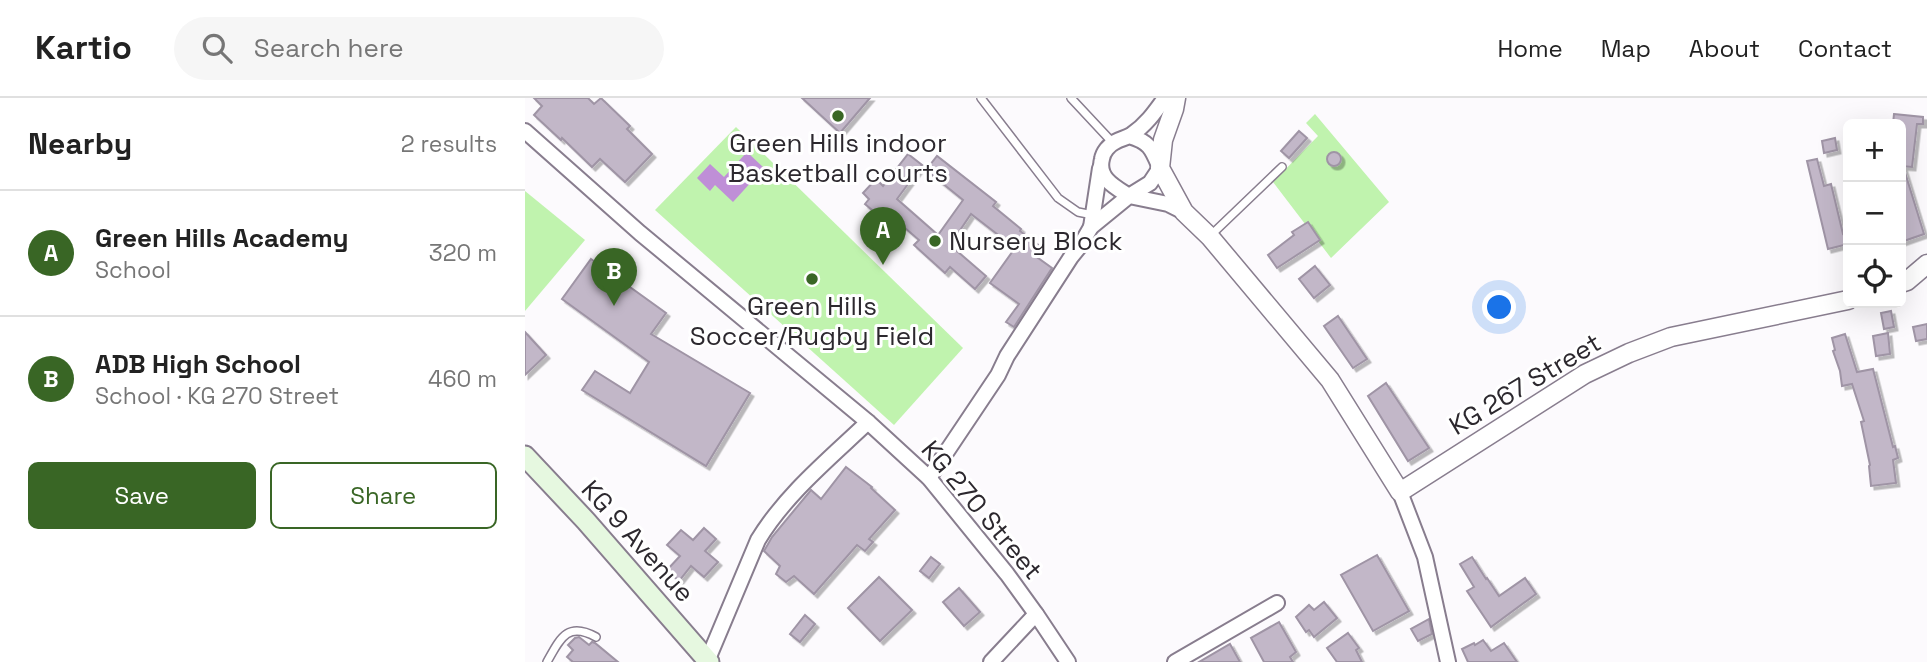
<!DOCTYPE html>
<html lang="en">
<head>
<meta charset="utf-8">
<style>
  body { margin:0; font-family:"Space Grotesk",sans-serif; background:#f6f6f6; color:#222 }
  .controls { position:absolute; right:21px; top:21px; display:grid; overflow:hidden; border-radius:10px; box-shadow:0 7px 28px #0002 }
  .controls button { width:63px; height:63px; display:grid; place-items:center; padding:0; border:0; border-bottom:2px solid #e0e0e0; background:#fff; color:#222; font:35px sans-serif }
  .you { position:absolute; left:975px; top:210px; width:24px; height:24px; margin:-18px; border:5px solid #fff; border-radius:50%; background:#1a73e8; box-shadow:0 0 0 10px #1a73e833 }
  .badge { display:grid; place-items:center; width:46px; height:46px; border-radius:50%; background:#396625; color:#fff; font-size:23px; font-weight:700 }
  .pin { position:absolute; translate:-50% -58px; filter:drop-shadow(0 2px 4px #0008) }
  .pin::after { content:''; position:absolute; top:37px; width:24px; height:21px; background:inherit; clip-path:polygon(0 0,100% 0,50% 100%) }
  .list { margin:0; padding:0; list-style:none }
  h2 { display:flex; justify-content:space-between; align-items:center; height:91px; margin:0; padding:0 28px; font-size:30px }
  h2 small { font-size:23px; font-weight:400; color:#767676 }
  .list li { display:grid; grid-template-columns:46px 1fr auto; gap:21px; align-items:center; box-sizing:border-box; height:126px; padding:0 28px; border-top:2px solid #e0e0e0 }
  .list b { display:block; font-size:26px; white-space:nowrap }
  .list p { margin:0; font-size:23px; white-space:nowrap; color:#767676 }
  .list em { font-size:23px; font-style:normal; color:#767676 }
  .actions { display:flex; gap:14px; padding:21px 28px }
  .actions a { flex:1; padding:16px 0; border:2px solid #396625; border-radius:10px; text-align:center; font-size:24px; color:#396625 }
  .actions .main { background:#396625; color:#fff }
  .icon { flex:none; width:38px; height:38px; fill:none; stroke:currentColor; stroke-width:2; stroke-linecap:round; stroke-linejoin:round }
  .map { position:relative; flex:none; width:1402px; height:564px; overflow:hidden }
  header { display:flex; align-items:center; gap:42px; box-sizing:border-box; height:98px; padding:0 35px; background:#fff; border-bottom:2px solid #e0e0e0 }
  header strong { font-size:33px }
  nav { display:flex; gap:38px; margin-inline-start:auto; font-size:24px }
  .search { width:490px; height:63px; background:#f6f6f6; display:flex; align-items:center; gap:18px; box-sizing:border-box; padding:0 24px; border-radius:38px; color:#767676; font-size:26px }
  main { display:flex }
  aside { flex:1; background:#fff }
  .map>svg:first-child { display:block }
  .green { fill:#c0f3ae }
  .water { fill:#bf8fd7 }
  .building { fill:#c2b7c8; stroke:#9f94a5; stroke-width:2; filter:url(#shadow) }
  .lines { fill:none; stroke-linecap:round; stroke-linejoin:round }
  .service-casing { stroke:#887d8e; stroke-width:10 }
  .minor-casing { stroke:#887d8e; stroke-width:18 }
  .tertiary-casing { stroke:#887d8e; stroke-width:21 }
  .secondary-casing { stroke:#887d8e; stroke-width:23 }
  .service { stroke:#fff; stroke-width:7 }
  .minor { stroke:#fff; stroke-width:14 }
  .tertiary { stroke:#fff; stroke-width:18 }
  .secondary { stroke:#e6f8e0; stroke-width:19 }
  .poi-dot { fill:#396625; stroke:#fff; stroke-width:2.5 }
  .labels { text-anchor:middle; stroke-width:6; stroke-linejoin:round; paint-order:stroke }
  .poi-label { font-size:26px; fill:#2c282e; stroke:#fff }
  .street-label { font-size:26px; fill:#2c282e; stroke:#fff }
</style>
</head>
<body>
<header>
<strong>Kartio</strong>
<div class="search"><svg class="icon" aria-label="search" viewBox="0 0 24 24"><circle cx="10" cy="10" r="6"/><path d="M15 15l6 6"/></svg>Search here</div>
<nav><a>Home</a><a>Map</a><a>About</a><a>Contact</a></nav>
</header>
<main>
<aside>
<h2>Nearby<small>2 results</small></h2>
<ul class="list">
<li><span class="badge">A</span><div><b>Green Hills Academy</b><p>School</p></div><em>320 m</em></li>
<li><span class="badge">B</span><div><b>ADB High School</b><p>School · KG 270 Street</p></div><em>460 m</em></li>
</ul>
<div class="actions"><a class="main">Save</a><a>Share</a></div>
</aside>
<div class="map">
<svg width="1402" height="564" viewBox="0 0 1402 564">
  <defs>
    <filter id="shadow"><feDropShadow dx="3.5" dy="3.5" stdDeviation="0" flood-color="#0004"/></filter>
  </defs>
  <rect width="100%" height="100%" fill="#fcfafd"/>
  <!-- green -->
  <g class="green">
    <polygon points="790,16 864,104 806,160 748,84 793,38 781,25"/>
    <polygon points="211,29 438,250 369,327 130,112"/>
    <polygon points="0,93 60,142 0,213"/>
  </g>
  <!-- water -->
  <polygon class="water" points="222,54 239,70 208,104 190,87 185,93 172,80 185,66 199,79"/>
  <!-- building -->
  <g class="building">
    <polygon points="9,0 63,0 69,6 76,0 105,28 102,31 127,56 100,84 75,61 67,69 37,40 36,42 9,17 17,8"/>
    <polygon points="277,0 345,0 315,35"/>
    <polygon points="1369,16 1398,19 1398,26 1392,26 1387,69 1376,68 1376,26 1368,26"/>
    <polygon points="774,33 782,40 764,60 756,53"/>
    <polygon points="1310,40 1312,52 1299,55 1297,43"/>
    <circle cx="809" cy="61" r="7"/>
    <polygon points="383,56 397,67 372,101 413,137 438,102 401,72 412,58 471,104 468,108 496,131 495,133 516,149 509,157 527,170 489,229 481,224 494,206 465,185 490,150 446,116 425,147 461,178 450,191 425,169 420,175 410,166 389,147 394,142 365,117 363,119 358,114 354,118 340,106 344,101 338,95 351,81 358,88"/>
    <polygon points="1292,61 1299,88 1306,86 1318,136 1323,135 1323,146 1303,151 1282,63"/>
    <polygon points="1376,68 1378,68 1399,136 1376,144"/>
    <polygon points="783,124 795,142 752,170 743,157 769,137 767,134"/>
    <polygon points="66,161 141,215 126,236 225,295 181,368 57,292 70,273 105,295 124,264 37,201"/>
    <polygon points="790,168 805,187 789,200 774,181"/>
    <polygon points="1366,213 1369,229 1359,231 1356,215"/>
    <polygon points="813,218 842,261 828,270 799,228"/>
    <polygon points="1402,226 1402,241 1391,243 1388,229"/>
    <polygon points="0,234 21,257 0,277"/>
    <polygon points="1363,235 1365,256 1351,258 1348,238"/>
    <polygon points="1320,236 1332,274 1348,271 1368,349 1370,348 1373,360 1368,362 1371,385 1346,388 1344,368 1345,367 1336,324 1339,323 1327,286 1317,288 1315,273 1308,253 1310,252 1307,240"/>
    <polygon points="861,285 904,350 883,363 843,298"/>
    <polygon points="321,369 347,389 346,390 370,412 344,441 348,444 340,453 332,447 289,496 269,478 261,484 251,476 255,468 239,453 247,439 286,392 296,401"/>
    <polygon points="179,430 191,441 180,453 193,464 179,479 166,468 154,483 142,472 155,458 142,447 156,432 168,442"/>
    <polygon points="852,457 884,513 848,533 816,477"/>
    <polygon points="406,459 415,466 404,480 395,473"/>
    <polygon points="947,459 961,481 962,480 974,498 1000,480 1011,496 966,529 942,493 949,489 935,466"/>
    <polygon points="354,479 387,512 355,543 323,510"/>
    <polygon points="434,490 455,514 439,528 418,504"/>
    <polygon points="799,504 812,520 789,539 784,532 781,534 771,519 784,507 789,512"/>
    <polygon points="280,517 290,526 275,544 265,536"/>
    <polygon points="904,521 907,536 893,543 886,531"/>
    <polygon points="754,524 771,554 765,559 768,564 739,564 726,540"/>
    <polygon points="823,535 834,550 831,552 837,564 812,564 802,550"/>
    <polygon points="54,539 64,547 67,544 70,545 93,564 48,564 42,559 48,552 43,547 50,540"/>
    <polygon points="958,542 966,553 979,545 992,564 943,564 937,551 949,545 950,547"/>
    <polygon points="705,546 715,564 674,564"/>
  </g>
  <g class="lines">
    <!-- service casing -->
    <g class="service-casing">
      <g id="service">
        <polyline points="456,0 533,100 553,114 568,117"/>
        <polyline points="546,0 588,45"/>
        <polyline points="685,138 757,69"/>
        <path d="M 22,564 C 35,541 42,523 71,539"/>
      </g>
    </g>
    <!-- minor casing -->
    <g class="minor-casing">
      <g id="minor">
        <polyline points="0,33 115,135 343,324 404,380 482,476 511,516 543,564"/>
        <path d="M 604,38 C 625,44 627,51 635,70 L 625,85 L 604,98 C 590,89 572,80 577,61 C 578,54 584,47 590,44 C 595,41 601,40 606,37 C 621,27 630,14 640,0"/>
        <polyline points="566,129 575,70"/>
        <polyline points="404,380 473,277 482,258 546,159 555,148 566,129 604,98 643,106 659,114"/>
        <polyline points="875,394 900,459 923,564"/>
        <path d="M 183,561 L 233,442 C 261,396 304,361 343,324"/>
        <polyline points="466,564 511,516"/>
        <polyline points="650,564 752,505"/>
      </g>
    </g>
    <!-- tertiary casing -->
    <g class="tertiary-casing">
      <g id="tertiary">
        <polyline points="651,0 649,11 638,42 635,70 659,114 685,139 805,282 875,394 1060,276 1104,255 1146,239 1323,202"/>
        <polyline points="1376,185 1382,183 1402,166"/>
      </g>
    </g>
    <!-- secondary casing -->
    <g class="secondary-casing">
      <polyline id="secondary" points="0,358 61,423 184,564"/>
    </g>
    <!-- service -->
    <use href="#service" class="service"/>
    <!-- minor -->
    <use href="#minor" class="minor"/>
    <!-- tertiary -->
    <use href="#tertiary" class="tertiary"/>
    <!-- secondary -->
    <use href="#secondary" class="secondary"/>
  </g>
  <!-- markers -->
  <g class="poi-dot">
    <circle cx="313" cy="18" r="7"/>
    <circle cx="410" cy="143" r="7"/>
    <circle cx="287" cy="181" r="7"/>
  </g>
  <g class="labels">
    <!-- poi labels -->
    <g class="poi-label">
      <text x="313" y="54">Green Hills indoor<tspan x="313" dy="30">Basketball courts</tspan></text>
      <text x="424" y="152" text-anchor="start">Nursery Block</text>
      <text x="287" y="217">Green Hills<tspan x="287" dy="30">Soccer/Rugby Field</tspan></text>
    </g>
    <!-- street labels -->
    <g class="street-label">
      <text transform="translate(1000 286) rotate(-31)" y="9">KG 267 Street</text>
      <text transform="translate(457 412) rotate(50)" y="9">KG 270 Street</text>
      <text transform="translate(113 443) rotate(48)" y="9">KG 9 Avenue</text>
    </g>
  </g>
</svg>
<div class="controls">
<button>+</button>
<button>−</button>
<button><svg class="icon" aria-label="locate" viewBox="0 0 24 24"><circle cx="12" cy="12" r="6"/><path d="M12 2v4M12 18v4M2 12h4M18 12h4"/></svg></button>
</div>
<div class="you"></div>
<div class="pin badge" style="left:358px;top:167px">A</div>
<div class="pin badge" style="left:89px;top:208px">B</div>
</div>
</main>
</body>
</html>
